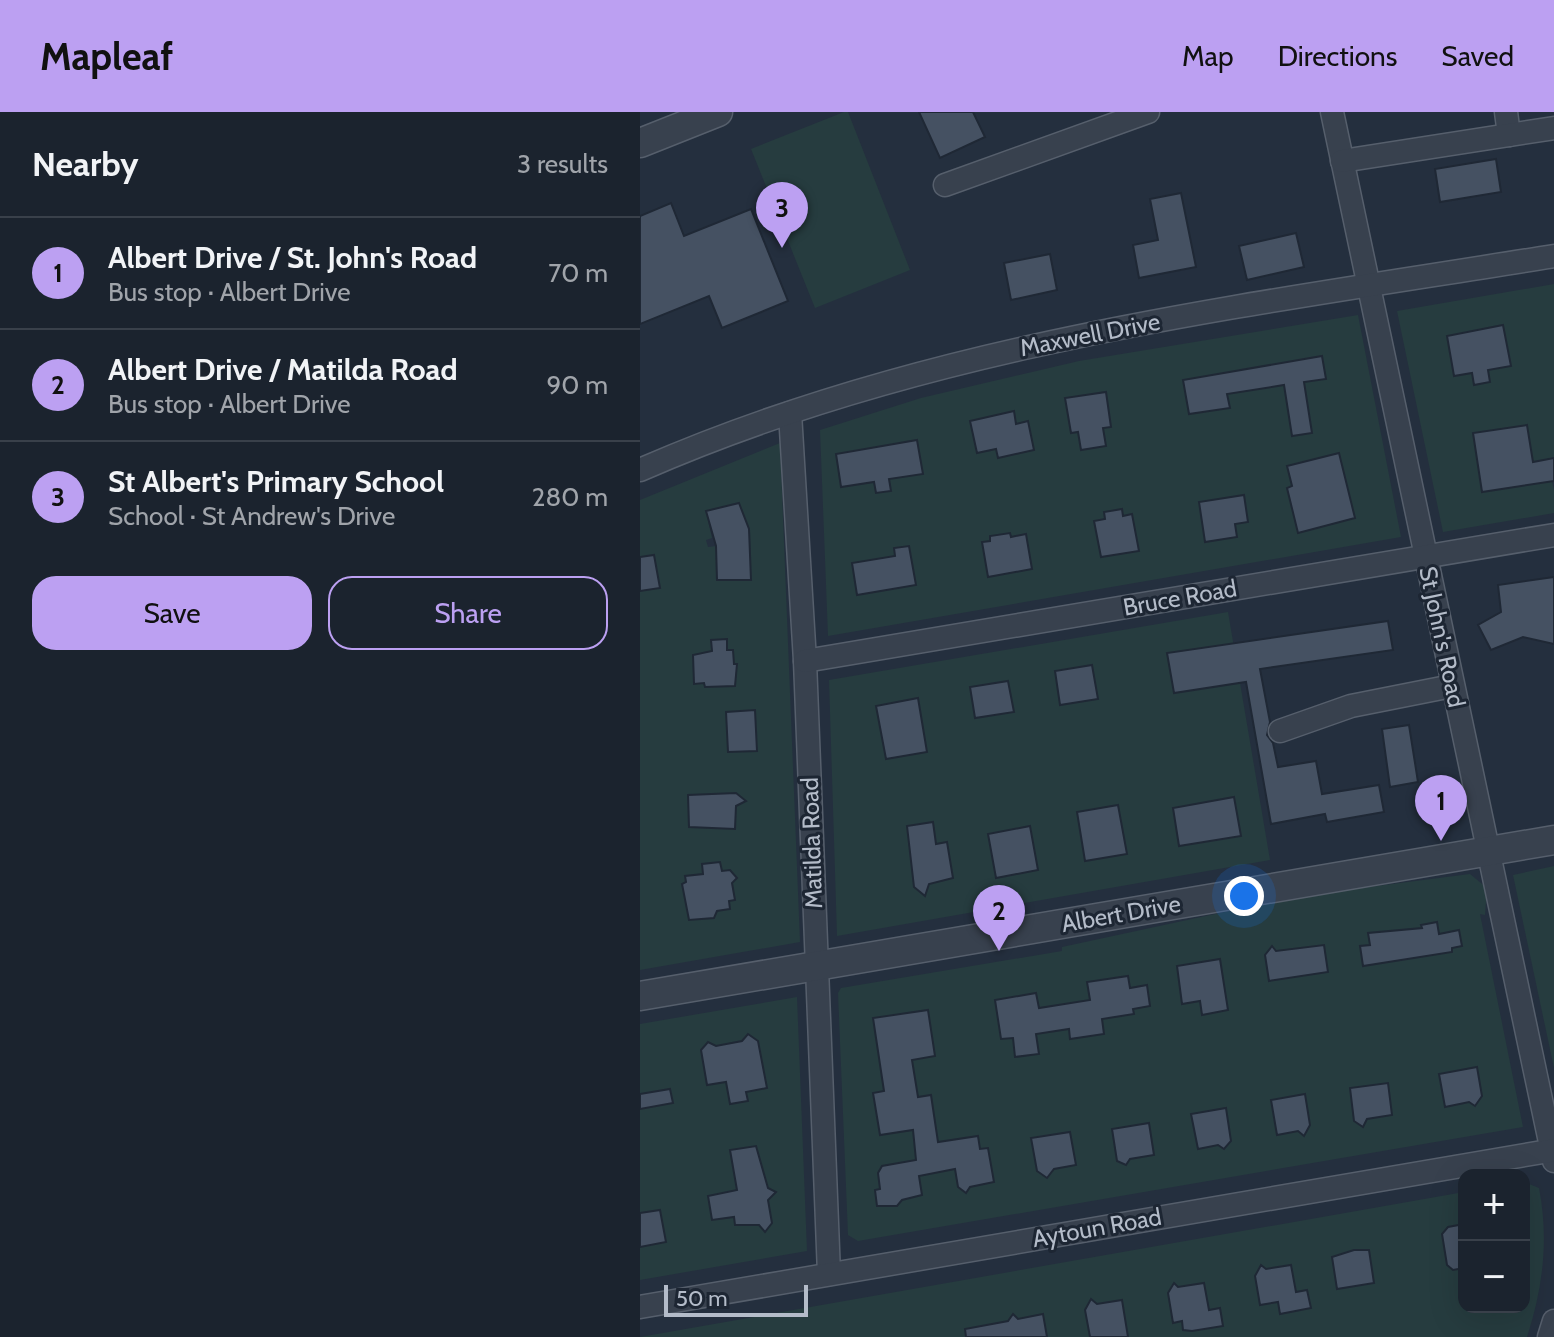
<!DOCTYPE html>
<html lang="en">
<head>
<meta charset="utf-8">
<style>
  body { margin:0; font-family:Cabin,sans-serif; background:#242b36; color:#f1f3f6 }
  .controls { position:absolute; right:24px; bottom:24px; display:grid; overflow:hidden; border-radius:16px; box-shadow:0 8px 32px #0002 }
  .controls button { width:72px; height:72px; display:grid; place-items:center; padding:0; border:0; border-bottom:2px solid #39404a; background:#1b232e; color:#f1f3f6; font:40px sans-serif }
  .scale { position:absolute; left:24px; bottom:20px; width:144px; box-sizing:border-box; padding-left:8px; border:4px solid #b4bcc9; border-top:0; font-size:22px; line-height:28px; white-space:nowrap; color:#b4bcc9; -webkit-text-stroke:6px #1d2633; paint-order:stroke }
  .you { position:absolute; left:604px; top:784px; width:28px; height:28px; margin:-20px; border:6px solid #fff; border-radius:50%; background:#1a73e8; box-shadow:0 0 0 12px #1a73e833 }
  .badge { display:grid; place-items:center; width:52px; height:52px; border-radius:50%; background:#bca0f2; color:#111; font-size:26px; font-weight:700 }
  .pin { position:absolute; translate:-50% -66px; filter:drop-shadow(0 2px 4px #0008) }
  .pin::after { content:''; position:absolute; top:42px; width:28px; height:24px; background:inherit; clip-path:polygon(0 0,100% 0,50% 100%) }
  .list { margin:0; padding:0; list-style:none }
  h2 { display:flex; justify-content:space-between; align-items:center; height:104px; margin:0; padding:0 32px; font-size:34px }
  h2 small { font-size:26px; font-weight:400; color:#a0a4aa }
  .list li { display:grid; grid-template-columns:52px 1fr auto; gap:24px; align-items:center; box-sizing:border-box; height:112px; padding:0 32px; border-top:2px solid #39404a }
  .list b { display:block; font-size:30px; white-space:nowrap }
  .list p { margin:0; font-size:26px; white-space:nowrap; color:#a0a4aa }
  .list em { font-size:26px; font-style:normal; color:#a0a4aa }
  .actions { display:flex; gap:16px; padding:24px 32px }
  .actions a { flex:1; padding:18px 0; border:2px solid #bca0f2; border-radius:24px; text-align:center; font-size:28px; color:#bca0f2 }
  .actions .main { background:#bca0f2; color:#111 }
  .map { position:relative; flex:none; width:914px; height:1225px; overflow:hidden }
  header { display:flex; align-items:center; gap:48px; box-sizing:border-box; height:112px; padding:0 40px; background:#bca0f2; color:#111 }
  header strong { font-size:38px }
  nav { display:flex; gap:44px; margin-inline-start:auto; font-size:28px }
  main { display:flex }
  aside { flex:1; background:#1b232e }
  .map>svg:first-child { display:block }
  .green { fill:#263c3f; fill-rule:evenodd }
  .building { fill:#455162; stroke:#1f2835; stroke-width:2 }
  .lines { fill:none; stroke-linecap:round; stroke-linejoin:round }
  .minor-casing { stroke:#565f6c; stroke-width:25 }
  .tertiary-casing { stroke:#565f6c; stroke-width:31 }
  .minor { stroke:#38414e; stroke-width:22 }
  .tertiary { stroke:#38414e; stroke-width:28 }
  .labels { text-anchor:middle; stroke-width:6; stroke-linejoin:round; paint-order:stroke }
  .street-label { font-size:24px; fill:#b4bcc9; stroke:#1d2633 }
</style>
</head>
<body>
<header>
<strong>Mapleaf</strong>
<nav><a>Map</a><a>Directions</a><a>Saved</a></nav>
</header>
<main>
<aside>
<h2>Nearby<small>3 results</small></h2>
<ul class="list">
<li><span class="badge">1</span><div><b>Albert Drive / St. John's Road</b><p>Bus stop · Albert Drive</p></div><em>70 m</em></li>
<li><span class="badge">2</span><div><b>Albert Drive / Matilda Road</b><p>Bus stop · Albert Drive</p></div><em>90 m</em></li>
<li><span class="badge">3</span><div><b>St Albert's Primary School</b><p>School · St Andrew's Drive</p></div><em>280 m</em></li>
</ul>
<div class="actions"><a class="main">Save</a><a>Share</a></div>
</aside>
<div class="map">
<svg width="914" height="1225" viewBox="0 0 914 1225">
  <rect width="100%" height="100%" fill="#242f3e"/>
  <!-- green -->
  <g class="green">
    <polygon points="204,0 208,0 270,158 175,196 111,37"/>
    <path d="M 914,172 L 914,346 L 907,348 L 914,378 L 914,401 L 803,420 L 757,199 ZM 863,214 L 848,258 L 850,270 L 835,273 L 832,261 L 814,264 L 807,224 Z"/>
    <path d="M 718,203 L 761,425 L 188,524 L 180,318 L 281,286 L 439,249 ZM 277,328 L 282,362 L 249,367 L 251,379 L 237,381 L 234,370 L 201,375 L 196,342 ZM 269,434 L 276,473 L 217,483 L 212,451 L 255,444 L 254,436 Z"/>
    <path d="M 140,331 L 160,830 L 0,858 L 0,388 ZM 99,391 L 110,421 L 111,468 L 77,468 L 76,434 L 68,435 L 66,428 L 72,426 L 66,400 Z"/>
    <path d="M 588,500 L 630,748 L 197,824 L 189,568 ZM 594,686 L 601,724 L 539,734 L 533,696 Z"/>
    <polygon points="914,754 914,956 873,763"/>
    <polygon points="830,762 847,776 845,803 840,802 883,1015 218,1129 208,1123 198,881 201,876 422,839 422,835 659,784"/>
    <polygon points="157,885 167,1139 0,1168 0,912"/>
    <path d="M 884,1070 L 899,1076 C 909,1127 903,1176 887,1225 L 0,1225 L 824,1080 L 824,1195 L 884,1195 Z"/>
  </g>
  <!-- building -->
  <g class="building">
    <polygon points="279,0 333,0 345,25 300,46"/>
    <polygon points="856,47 861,80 800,90 795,57"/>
    <polygon points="541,81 556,155 499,166 493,133 518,128 510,87"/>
    <polygon points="31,91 44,124 111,97 148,189 82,216 69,184 0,212 0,104"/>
    <polygon points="656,121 664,155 607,168 599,134"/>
    <polygon points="410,142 417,178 371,188 364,151"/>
    <polygon points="863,213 871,254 848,258 850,270 834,273 832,261 814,264 807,224"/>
    <polygon points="682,244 686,267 664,270 672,321 652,324 644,273 587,282 590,296 549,302 543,268"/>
    <polygon points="466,280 471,315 463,316 466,334 441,338 438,320 431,321 425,286"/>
    <polygon points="374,299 376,312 388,309 394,338 358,346 356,337 337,341 330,309"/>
    <polygon points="887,313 893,350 914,346 914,369 842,380 833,321"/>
    <polygon points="277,328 283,362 249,367 251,379 236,381 234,370 201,375 196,342"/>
    <polygon points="699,341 715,406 658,421 647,376 652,374 647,354"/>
    <polygon points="604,383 608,410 595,412 597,425 565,430 559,390"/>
    <polygon points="99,391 109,417 111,468 77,468 76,434 66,399"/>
    <polygon points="482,397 483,404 492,402 499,439 461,445 454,409 465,407 464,400"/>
    <polygon points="370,421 371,425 386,422 392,457 348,465 342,430 350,429 350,424"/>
    <polygon points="269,434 276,473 217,483 212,451 255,444 254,436"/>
    <polygon points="14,443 20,476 0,479 0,445"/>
    <polygon points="914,465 914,532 883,525 851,538 838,513 861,500 858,473"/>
    <polygon points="748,509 753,538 620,557 630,610 627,623 633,631 638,655 676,649 682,682 739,673 744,700 687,710 685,702 631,712 606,570 534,581 527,541"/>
    <polygon points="87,527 87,538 93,538 94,552 97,552 95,574 65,575 64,571 54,572 53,543 72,539 71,528"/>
    <polygon points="452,553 458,587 420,593 415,559"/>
    <polygon points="368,569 374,600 335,606 330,575"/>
    <polygon points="278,586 287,640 246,647 236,594"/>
    <polygon points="115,598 117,639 88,640 86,600"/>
    <polygon points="769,613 778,670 750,675 742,617"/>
    <polygon points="96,681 106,689 96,694 95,717 49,715 48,683"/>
    <polygon points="594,685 601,724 539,734 533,696"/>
    <polygon points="478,693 487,742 445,749 437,700"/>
    <polygon points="293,710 296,732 307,730 313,766 289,772 285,784 274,775 267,714"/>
    <polygon points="390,714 398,758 356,766 348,722"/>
    <polygon points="80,750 82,759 90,758 97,766 92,771 95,788 89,789 90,797 77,799 74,806 49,808 42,772 46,770 45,764 63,762 62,752"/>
    <polygon points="797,810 799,822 819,818 822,834 812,836 812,840 723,854 720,834 730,833 728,821 782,816 781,813"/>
    <polygon points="684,833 688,860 629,869 625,843 632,834 636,839"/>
    <polygon points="580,847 588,898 562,903 560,889 542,892 537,854"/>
    <polygon points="488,864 490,876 507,873 510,894 493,897 494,902 462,907 464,922 430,927 429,917 396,922 399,942 375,945 373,926 361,927 355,888 396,881 399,896 450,888 447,870"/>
    <polygon points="288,898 295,944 272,948 278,985 291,983 298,1030 338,1024 340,1037 348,1036 354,1070 330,1075 326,1081 318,1075 315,1057 279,1064 282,1083 262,1088 257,1094 237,1094 235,1078 240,1077 238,1061 242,1054 276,1048 273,1018 240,1023 233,981 244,979 233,906"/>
    <polygon points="108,922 118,929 127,976 106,980 108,989 90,992 86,970 67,973 61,938 68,930 76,934 102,929"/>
    <polygon points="837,955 842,984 835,994 829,990 805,995 799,962"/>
    <polygon points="748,971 752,1003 727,1007 723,1015 714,1009 710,976"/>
    <polygon points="30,977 33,991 0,997 0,982"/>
    <polygon points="665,982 670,1013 664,1024 658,1019 637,1023 631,988"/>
    <polygon points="586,996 591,1029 584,1037 578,1033 558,1037 551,1002"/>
    <polygon points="509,1011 514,1043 490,1047 486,1053 477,1049 472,1017"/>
    <polygon points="430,1020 436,1053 414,1057 407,1066 397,1059 391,1026"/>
    <polygon points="116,1034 128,1076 136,1080 128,1088 132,1111 125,1120 119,1113 95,1113 94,1105 72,1108 68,1084 97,1078 90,1038"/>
    <polygon points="20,1098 26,1130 0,1135 0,1101"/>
    <polygon points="824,1112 824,1156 813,1158 807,1153 802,1122 808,1115"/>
    <polygon points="714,1138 729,1138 734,1171 697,1177 692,1145"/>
    <polygon points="621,1153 626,1157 651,1153 656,1180 667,1178 671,1196 640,1202 638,1190 620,1193 615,1164"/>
    <polygon points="534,1171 538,1175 564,1171 569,1198 580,1196 583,1214 552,1219 543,1218 542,1209 533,1211 528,1181"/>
    <polygon points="451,1187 457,1192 482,1188 488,1225 450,1225 445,1198"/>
    <polygon points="373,1202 378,1207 403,1202 407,1225 326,1225 325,1217 368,1209"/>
  </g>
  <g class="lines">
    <!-- minor casing -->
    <g class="minor-casing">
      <g id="minor">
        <polyline points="692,0 914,1049"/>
        <polyline points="866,0 869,23"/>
        <polyline points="702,49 914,16"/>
        <polyline points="305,73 508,0"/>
        <polyline points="150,301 165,549 189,1162"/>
        <path d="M 0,358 C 289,231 605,194 914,144"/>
        <polyline points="165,549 914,423"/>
        <polyline points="640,619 711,594 812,574"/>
        <polyline points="0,1195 914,1038"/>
        <polyline points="909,1225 914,1209"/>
      </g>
    </g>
    <!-- tertiary casing -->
    <g class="tertiary-casing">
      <g id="tertiary">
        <polyline points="0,31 78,0"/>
        <polyline points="0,884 914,728"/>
      </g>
    </g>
    <!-- minor -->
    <use href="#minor" class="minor"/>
    <!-- tertiary -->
    <use href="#tertiary" class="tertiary"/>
  </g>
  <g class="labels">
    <!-- street labels -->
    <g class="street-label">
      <text transform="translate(450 223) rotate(-11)" y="8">Maxwell Drive</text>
      <text transform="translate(540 486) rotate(-10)" y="8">Bruce Road</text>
      <text transform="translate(802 525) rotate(78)" y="8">St John's Road</text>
      <text transform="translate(172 731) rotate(-92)" y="8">Matilda Road</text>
      <text transform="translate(481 802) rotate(-10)" y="8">Albert Drive</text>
      <text transform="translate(457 1116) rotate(-10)" y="8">Aytoun Road</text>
    </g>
  </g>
</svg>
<div class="controls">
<button>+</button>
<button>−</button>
</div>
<div class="scale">50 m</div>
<div class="you"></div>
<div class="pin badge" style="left:801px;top:729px">1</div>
<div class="pin badge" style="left:359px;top:839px">2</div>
<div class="pin badge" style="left:142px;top:136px">3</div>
</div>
</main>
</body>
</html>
